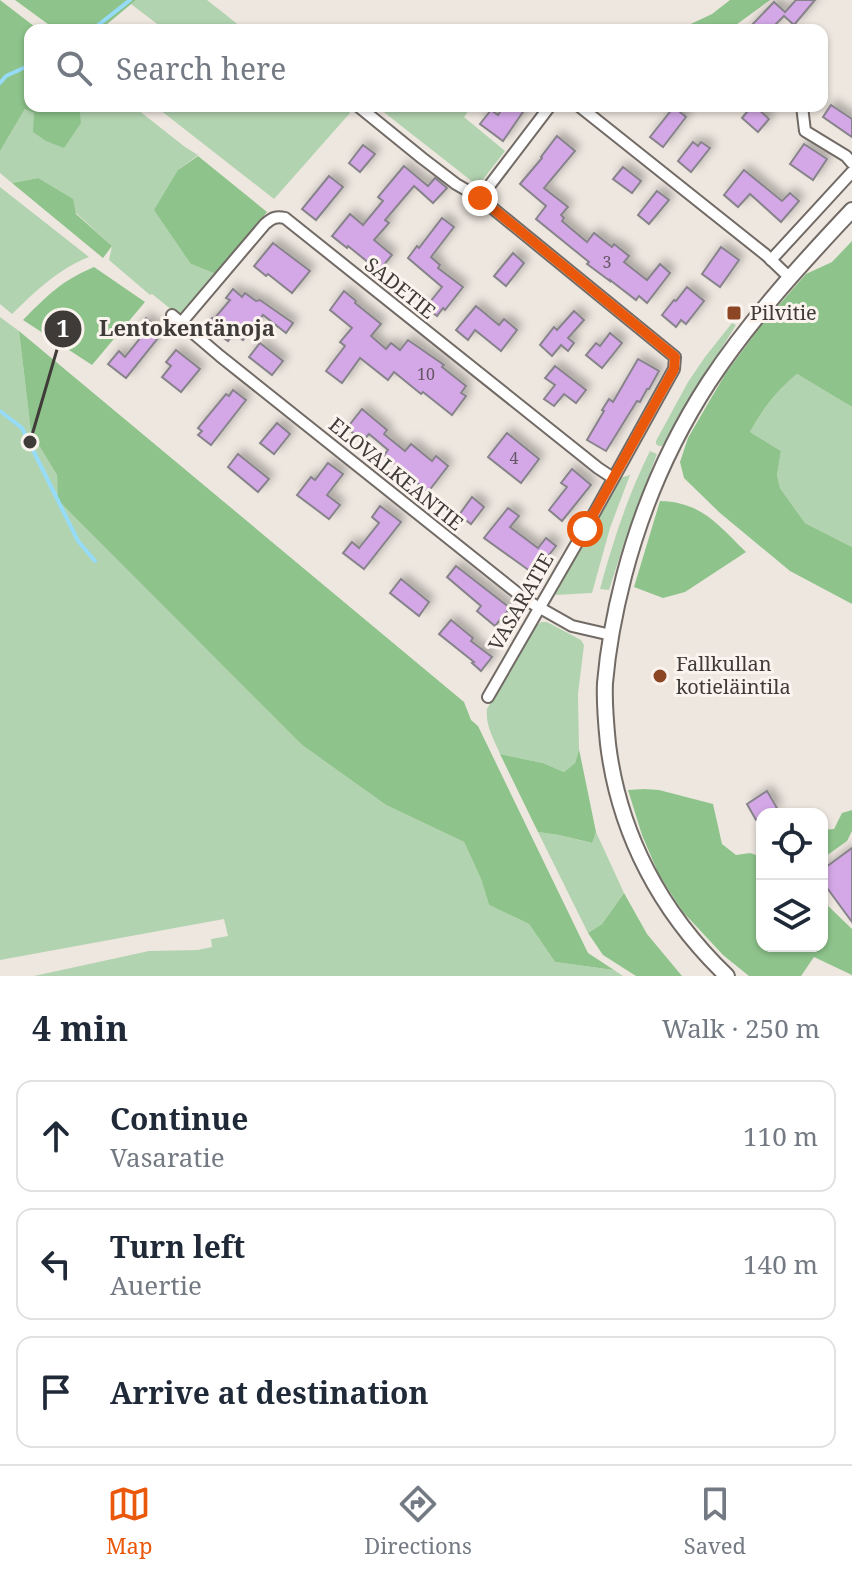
<!DOCTYPE html>
<html lang="en">
<head>
<meta charset="utf-8">
<style>
  body { margin:0; font-family:"Noto Serif",serif; background:#f2f2f3; color:#1f2937 }
  .controls { position:absolute; right:24px; bottom:24px; display:grid; overflow:hidden; border-radius:16px; box-shadow:0 2px 6px #0004 }
  .controls button { width:72px; height:72px; display:grid; place-items:center; padding:0; border:0; border-bottom:2px solid #e0e1e3; background:#fff; color:#1f2937; font:40px sans-serif }
  .stop { position:absolute; width:24px; height:24px; margin:-18px; border:6px solid #ea580c; border-radius:50%; background:#fff }
  .stop.end { background:#ea580c; border-color:#fff; box-shadow:0 2px 8px #0008 }
  .list { margin:0; padding:0; list-style:none }
  h2 { display:flex; justify-content:space-between; align-items:center; height:104px; margin:0; padding:0 32px; font-size:34px }
  h2 small { font-size:26px; font-weight:400; color:#747a83 }
  .list li { display:grid; grid-template-columns:52px 1fr auto; gap:24px; align-items:center; box-sizing:border-box; height:112px; margin:0 16px 16px; padding:0 16px; border:2px solid #e0e1e3; border-radius:16px }
  .list b { display:block; font-size:30px; white-space:nowrap }
  .list p { margin:0; font-size:26px; white-space:nowrap; color:#747a83 }
  .list em { font-size:26px; font-style:normal; color:#747a83 }
  .icon { flex:none; width:44px; height:44px; fill:none; stroke:currentColor; stroke-width:2; stroke-linecap:round; stroke-linejoin:round }
  .map { position:relative; flex:none; width:852px; height:976px; overflow:hidden }
  .search { position:absolute; background:#fff; box-shadow:0 2px 6px #0004; left:24px; right:24px; top:24px; height:88px; display:flex; align-items:center; gap:20px; box-sizing:border-box; padding:0 28px; border-radius:16px; color:#747a83; font-size:30px }
  .sheet { height:488px; background:#fff }
  nav { display:flex; justify-content:space-around; align-items:center; box-sizing:border-box; height:112px; border-top:2px solid #e0e1e3; background:#fff; font-size:22px; color:#747a83 }
  nav a { display:grid; justify-items:center; gap:4px }
  nav .on { color:#ea580c }
  .map>svg:first-child { display:block }
  .green { fill:#b2d3b0 }
  .forest { fill:#8ec48b }
  .lines { fill:none; stroke-linecap:round; stroke-linejoin:round }
  .stream { stroke:#96dbf7; stroke-width:4 }
  .building { fill:#d4a8e7; stroke:#87838a; stroke-width:2; filter:url(#shadow) }
  .minor-casing { stroke:#716a65; stroke-width:14 }
  .secondary-casing { stroke:#716a65; stroke-width:18 }
  .minor { stroke:#fff; stroke-width:10 }
  .secondary { stroke:#fff; stroke-width:14 }
  .route { stroke:#ea580c; stroke-width:10 }
  .poi-dot { fill:#8d4623; stroke:#fbf4ee; stroke-width:3 }
  .labels { text-anchor:middle; stroke-width:6; stroke-linejoin:round; paint-order:stroke }
  .number-label { font-size:16px; fill:#645664 }
  .street-label { font-size:20px; fill:#3e3b38; stroke:#fbf4ee }
  .poi-label { font-size:20px; fill:#3e3b38; stroke:#fbf4ee; text-anchor:start }
  .leader { fill:none; stroke:#3e3b38; stroke-width:3 }
  .callout-dot { fill:#3e3b38; stroke:#fbf4ee; stroke-width:3 }
  .mark-label { font-size:24px; text-anchor:middle; font-weight:bold; fill:#fff }
  .callout-label { font-size:22px; text-anchor:middle; font-weight:bold; fill:#3e3b38; stroke:#fbf4ee; stroke-width:6; stroke-linejoin:round; paint-order:stroke }
</style>
</head>
<body>
<div class="map">
<svg width="852" height="976" viewBox="0 0 852 976">
  <defs>
    <filter id="shadow"><feDropShadow dx="5" dy="-5" stdDeviation="4" flood-color="#0004"/></filter>
  </defs>
  <rect width="100%" height="100%" fill="#eee7e0"/>
  <!-- green -->
  <g class="green">
    <polygon points="136,0 207,0 245,30 165,30 131,4"/>
    <polygon points="79,106 133,106 185,147 198,155 178,170 191,264 216,274 184,314 177,314 152,294 150,295 109,260 112,246 38,178 12,183 0,173 0,151 25,109 34,113 78,108"/>
    <polygon points="155,106 342,106 350,113 274,199"/>
    <polygon points="376,106 472,106 464,117 505,151 478,186"/>
    <path d="M 0,187 L 89,257 C 58,269 36,291 12,314 L 0,304 Z"/>
    <polygon points="0,317 19,331 31,431 57,475 59,500 302,745 386,805 464,842 481,879 489,905 529,924 555,962 614,970 623,976 34,976 149,951 198,950 212,947 211,939 228,936 224,919 0,960"/>
    <polygon points="732,323 736,325 662,446 659,446 656,444 656,441 688,382 705,357"/>
    <path d="M 797,374 L 852,407 L 852,547 L 805,523 L 780,488 L 777,475 L 781,451 L 750,432 C 762,410 777,390 797,374 Z"/>
    <path d="M 650,451 L 657,454 L 627,534 L 609,590 L 600,589 C 613,541 628,495 650,451 Z"/>
    <polygon points="630,475 610,528 592,593 555,595 620,478"/>
    <path d="M 541,622 L 547,622 L 581,640 L 584,645 L 578,694 L 579,749 L 575,763 L 564,772 L 543,763 L 500,754 C 494,740 485,725 487,709 L 511,666 L 513,666 L 534,628 Z"/>
    <polygon points="538,832 559,835 591,843 596,832 624,893 602,924 588,933"/>
  </g>
  <!-- forest -->
  <g class="forest">
    <polygon points="0,0 39,30 30,30 30,106 79,106 81,123 64,148 46,141 33,132 34,113 25,109 0,151"/>
    <polygon points="15,0 136,0 100,30 56,30"/>
    <polygon points="730,0 770,0 729,30 678,30 712,14"/>
    <polygon points="198,156 267,212 216,274 191,264 154,210 178,170"/>
    <polygon points="38,178 73,199 76,214 112,246 103,258 12,183"/>
    <path d="M 852,241 L 852,407 L 797,374 C 777,390 762,410 750,432 L 781,451 L 777,475 L 780,488 L 805,523 L 852,547 L 852,604 L 790,571 L 720,513 L 684,478 L 680,462 L 688,438 L 710,400 L 726,373 L 763,323 L 806,274 L 832,262 Z"/>
    <path d="M 94,267 L 145,302 L 92,365 L 23,320 C 48,295 61,281 94,267 Z"/>
    <polygon points="19,331 464,702 471,720 478,726 588,953 614,970 555,962 529,924 489,905 481,879 464,842 386,805 302,745 58,500 57,475 31,432"/>
    <path d="M 660,501 C 702,502 718,525 746,552 L 685,592 L 663,598 L 634,587 Z"/>
    <polygon points="579,749 596,832 592,843 559,835 538,832 500,754 543,763 564,772 575,763"/>
    <polygon points="644,789 659,790 713,804 722,844 736,855 750,853 762,857 762,946 822,946 822,900 852,929 852,975 814,957 801,976 749,976 723,955 683,912 659,875 642,835 628,790"/>
    <polygon points="852,810 852,831 847,841 822,859 822,830 834,829 842,813"/>
    <polygon points="624,893 647,934 682,976 636,976 603,955 588,933 602,924"/>
  </g>
  <g class="lines">
    <!-- stream -->
    <g class="stream">
      <polyline points="92,30 130,0"/>
      <polyline points="0,83 6,76 30,65"/>
      <polyline points="0,411 22,428 78,541 95,561"/>
    </g>
  </g>
  <!-- building -->
  <g class="building">
    <polygon points="796,0 815,0 794,25 784,16 770,30 747,30 774,2 785,12"/>
    <polygon points="831,105 852,119 852,137 823,117"/>
    <polygon points="504,106 527,106 503,141 480,124 491,110 498,115"/>
    <polygon points="752,106 755,106 769,119 758,132 742,118"/>
    <polygon points="674,107 686,117 663,147 650,137"/>
    <polygon points="557,136 575,151 544,188 568,207 561,215 564,218 562,221 587,242 594,233 612,247 614,244 629,256 624,262 647,280 660,264 670,273 647,303 639,296 636,300 610,280 610,281 587,264 589,262 536,219 546,206 520,184 542,158 541,157"/>
    <polygon points="693,142 698,146 701,142 710,148 691,172 678,161"/>
    <polygon points="804,144 827,159 813,180 790,164"/>
    <polygon points="363,145 375,154 360,172 349,163"/>
    <polygon points="404,166 428,186 435,178 447,188 433,203 414,186 385,220 389,223 374,240 392,255 379,271 348,246 347,248 332,236 350,214 363,225 383,201 378,197"/>
    <polygon points="623,167 641,181 632,193 613,179"/>
    <polygon points="744,170 782,201 790,193 799,201 781,222 750,194 738,207 724,195"/>
    <polygon points="329,176 343,187 316,220 302,209"/>
    <polygon points="657,191 669,200 649,224 638,215"/>
    <polygon points="442,218 454,227 431,257 440,265 438,268 463,287 445,310 443,308 437,316 426,307 442,287 408,258 417,246 419,248"/>
    <polygon points="273,243 310,271 292,293 268,274 266,276 254,266"/>
    <polygon points="721,247 739,260 720,287 702,274"/>
    <polygon points="513,253 524,263 506,286 494,276"/>
    <polygon points="687,287 704,301 686,324 681,320 676,327 662,315 674,300 676,301"/>
    <polygon points="233,289 242,297 245,293 256,301 260,300 293,323 286,333 263,315 243,340 234,333 228,341 206,325 212,318 214,319 230,300 226,298"/>
    <polygon points="344,291 356,301 355,303 381,324 371,336 386,349 391,343 400,350 408,340 444,365 442,367 466,386 461,393 466,396 452,415 423,392 421,394 394,372 388,380 360,358 342,383 326,371 345,346 340,342 352,328 330,310"/>
    <polygon points="476,306 499,325 504,319 517,330 501,351 475,330 468,340 456,330"/>
    <polygon points="574,311 584,320 568,338 574,343 568,351 561,345 552,356 540,345 554,327 557,330"/>
    <polygon points="146,318 163,332 126,378 108,364 119,351 125,357 142,336 135,330"/>
    <polygon points="610,333 622,343 602,368 586,355 596,343 600,346"/>
    <polygon points="260,343 283,361 272,375 249,357"/>
    <polygon points="176,350 200,369 181,392 162,377 171,366 166,362"/>
    <polygon points="638,359 659,371 649,389 647,389 640,402 637,401 606,451 587,440 604,411 602,410 609,399 613,402"/>
    <polygon points="555,366 586,390 576,403 564,394 554,406 544,399 555,385 545,378"/>
    <polygon points="233,390 246,400 211,445 198,435 202,431 198,428 226,394 229,396"/>
    <polygon points="362,409 387,430 384,434 405,451 411,444 432,461 436,456 448,466 428,492 384,455 388,450 369,434 363,441 347,428"/>
    <polygon points="277,423 290,434 274,454 260,443"/>
    <polygon points="507,433 539,459 521,483 488,457"/>
    <polygon points="238,454 269,479 258,492 228,467"/>
    <polygon points="328,463 343,474 327,495 340,505 329,519 297,495 311,477 315,480"/>
    <polygon points="572,469 591,485 562,521 549,510 567,487 561,483"/>
    <polygon points="472,497 484,507 471,524 459,515"/>
    <polygon points="380,506 401,522 364,569 343,553 352,542 359,548 379,523 372,517"/>
    <polygon points="508,508 519,516 510,527 538,548 546,538 556,546 534,574 484,538"/>
    <polygon points="456,566 510,608 495,626 477,611 481,606 447,577"/>
    <polygon points="401,579 429,602 419,616 390,593"/>
    <polygon points="451,620 473,638 471,641 492,657 481,671 472,663 474,662 439,634"/>
    <polygon points="767,791 777,808 766,814 762,814 762,817 756,820 747,804"/>
    <polygon points="852,848 852,922 822,881 822,870"/>
  </g>
  <g class="lines">
    <!-- minor casing -->
    <g class="minor-casing">
      <g id="minor">
        <polyline points="358,106 422,158 456,184 480,198 675,357 674,369 596,510 488,697"/>
        <polyline points="579,106 766,255 790,278"/>
        <polyline points="802,106 805,131 846,156 852,163"/>
        <polyline points="480,198 550,106"/>
        <polyline points="771,260 852,172"/>
        <polyline points="172,315 220,356 526,600 572,626 611,635"/>
        <path d="M 181,323 L 265,224 C 272,218 276,216 285,218 L 598,468 L 613,478"/>
      </g>
    </g>
    <!-- secondary casing -->
    <g class="secondary-casing">
      <path id="secondary" d="M 727,976 C 661,913 619,834 608,744 C 606,724 604,703 605,683 C 608,647 615,611 624,576 C 642,507 670,442 709,382 C 750,320 801,264 852,210"/>
    </g>
    <!-- minor -->
    <use href="#minor" class="minor"/>
    <!-- secondary -->
    <use href="#secondary" class="secondary"/>
  </g>
  <g class="lines">
    <!-- route -->
    <polyline class="route" points="480,198 675,357 674,369 585,529"/>
  </g>
  <!-- markers -->
  <g class="poi-dot">
    <rect x="726" y="305" width="16" height="16" rx="4"/>
    <circle cx="660" cy="676" r="8"/>
  </g>
  <g class="labels">
    <!-- number labels -->
    <g class="number-label">
      <text x="607" y="268">3</text>
      <text x="426" y="380">10</text>
      <text x="514" y="464">4</text>
    </g>
    <!-- street labels -->
    <g class="street-label">
      <text transform="translate(400 288) rotate(39)" y="7">SADETIE</text>
      <text transform="translate(396 474) rotate(39)" y="7">ELOVALKEANTIE</text>
      <text transform="translate(521 602) rotate(-60)" y="7">VASARATIE</text>
    </g>
    <!-- poi labels -->
    <g class="poi-label">
      <text x="750" y="320">Pilvitie</text>
      <text x="676" y="671">Fallkullan<tspan x="676" dy="23">kotieläintila</tspan></text>
    </g>
  </g>
  <!-- callouts -->
  <path class="leader" d="M30 442L63 329"/>
  <g class="callout-dot">
    <circle cx="30" cy="442" r="8"/>
    <circle cx="63" cy="329" r="20"/>
  </g>
  <g class="mark-label">
    <text x="63" y="337">1</text>
  </g>
  <g class="callout-label">
    <text x="187" y="336">Lentokentänoja</text>
  </g>
</svg>
<div class="controls">
<button><svg class="icon" aria-label="locate" viewBox="0 0 24 24"><circle cx="12" cy="12" r="6"/><path d="M12 2v4M12 18v4M2 12h4M18 12h4"/></svg></button>
<button><svg class="icon" aria-label="layers" viewBox="0 0 24 24"><path d="M12 4l9 5-9 5-9-5zM3 14l9 5 9-5"/></svg></button>
</div>
<div class="stop" style="left:585px;top:529px"></div>
<div class="stop end" style="left:480px;top:198px"></div>
<div class="search"><svg class="icon" aria-label="search" viewBox="0 0 24 24"><circle cx="10" cy="10" r="6"/><path d="M15 15l6 6"/></svg>Search here</div>
</div>
<section class="sheet">
<h2>4 min<small>Walk · 250 m</small></h2>
<ul class="list">
<li><svg class="icon" aria-label="ahead" viewBox="0 0 24 24"><path d="M12 20V5M6 11l6-6 6 6"/></svg><div><b>Continue</b><p>Vasaratie</p></div><em>110 m</em></li>
<li><svg class="icon" aria-label="left" viewBox="0 0 24 24"><path d="M17 20v-9H6M10 6l-5 5 5 5"/></svg><div><b>Turn left</b><p>Auertie</p></div><em>140 m</em></li>
<li><svg class="icon" aria-label="arrive" viewBox="0 0 24 24"><path d="M6 21V4h12l-3 4 3 4H6"/></svg><div><b>Arrive at destination</b></div></li>
</ul>
</section>
<nav>
<a class="on"><svg class="icon" aria-label="map" viewBox="0 0 24 24"><path d="M3 6l6-2 6 2 6-2v14l-6 2-6-2-6 2zM9 4v14M15 6v14"/></svg>Map</a>
<a><svg class="icon" aria-label="directions" viewBox="0 0 24 24"><path d="M12 3l9 9-9 9-9-9zM9 14v-3h6M13 9l2 2-2 2"/></svg>Directions</a>
<a><svg class="icon" aria-label="saved" viewBox="0 0 24 24"><path d="M7 4h10v16l-5-4-5 4z"/></svg>Saved</a>
</nav>
</body>
</html>
